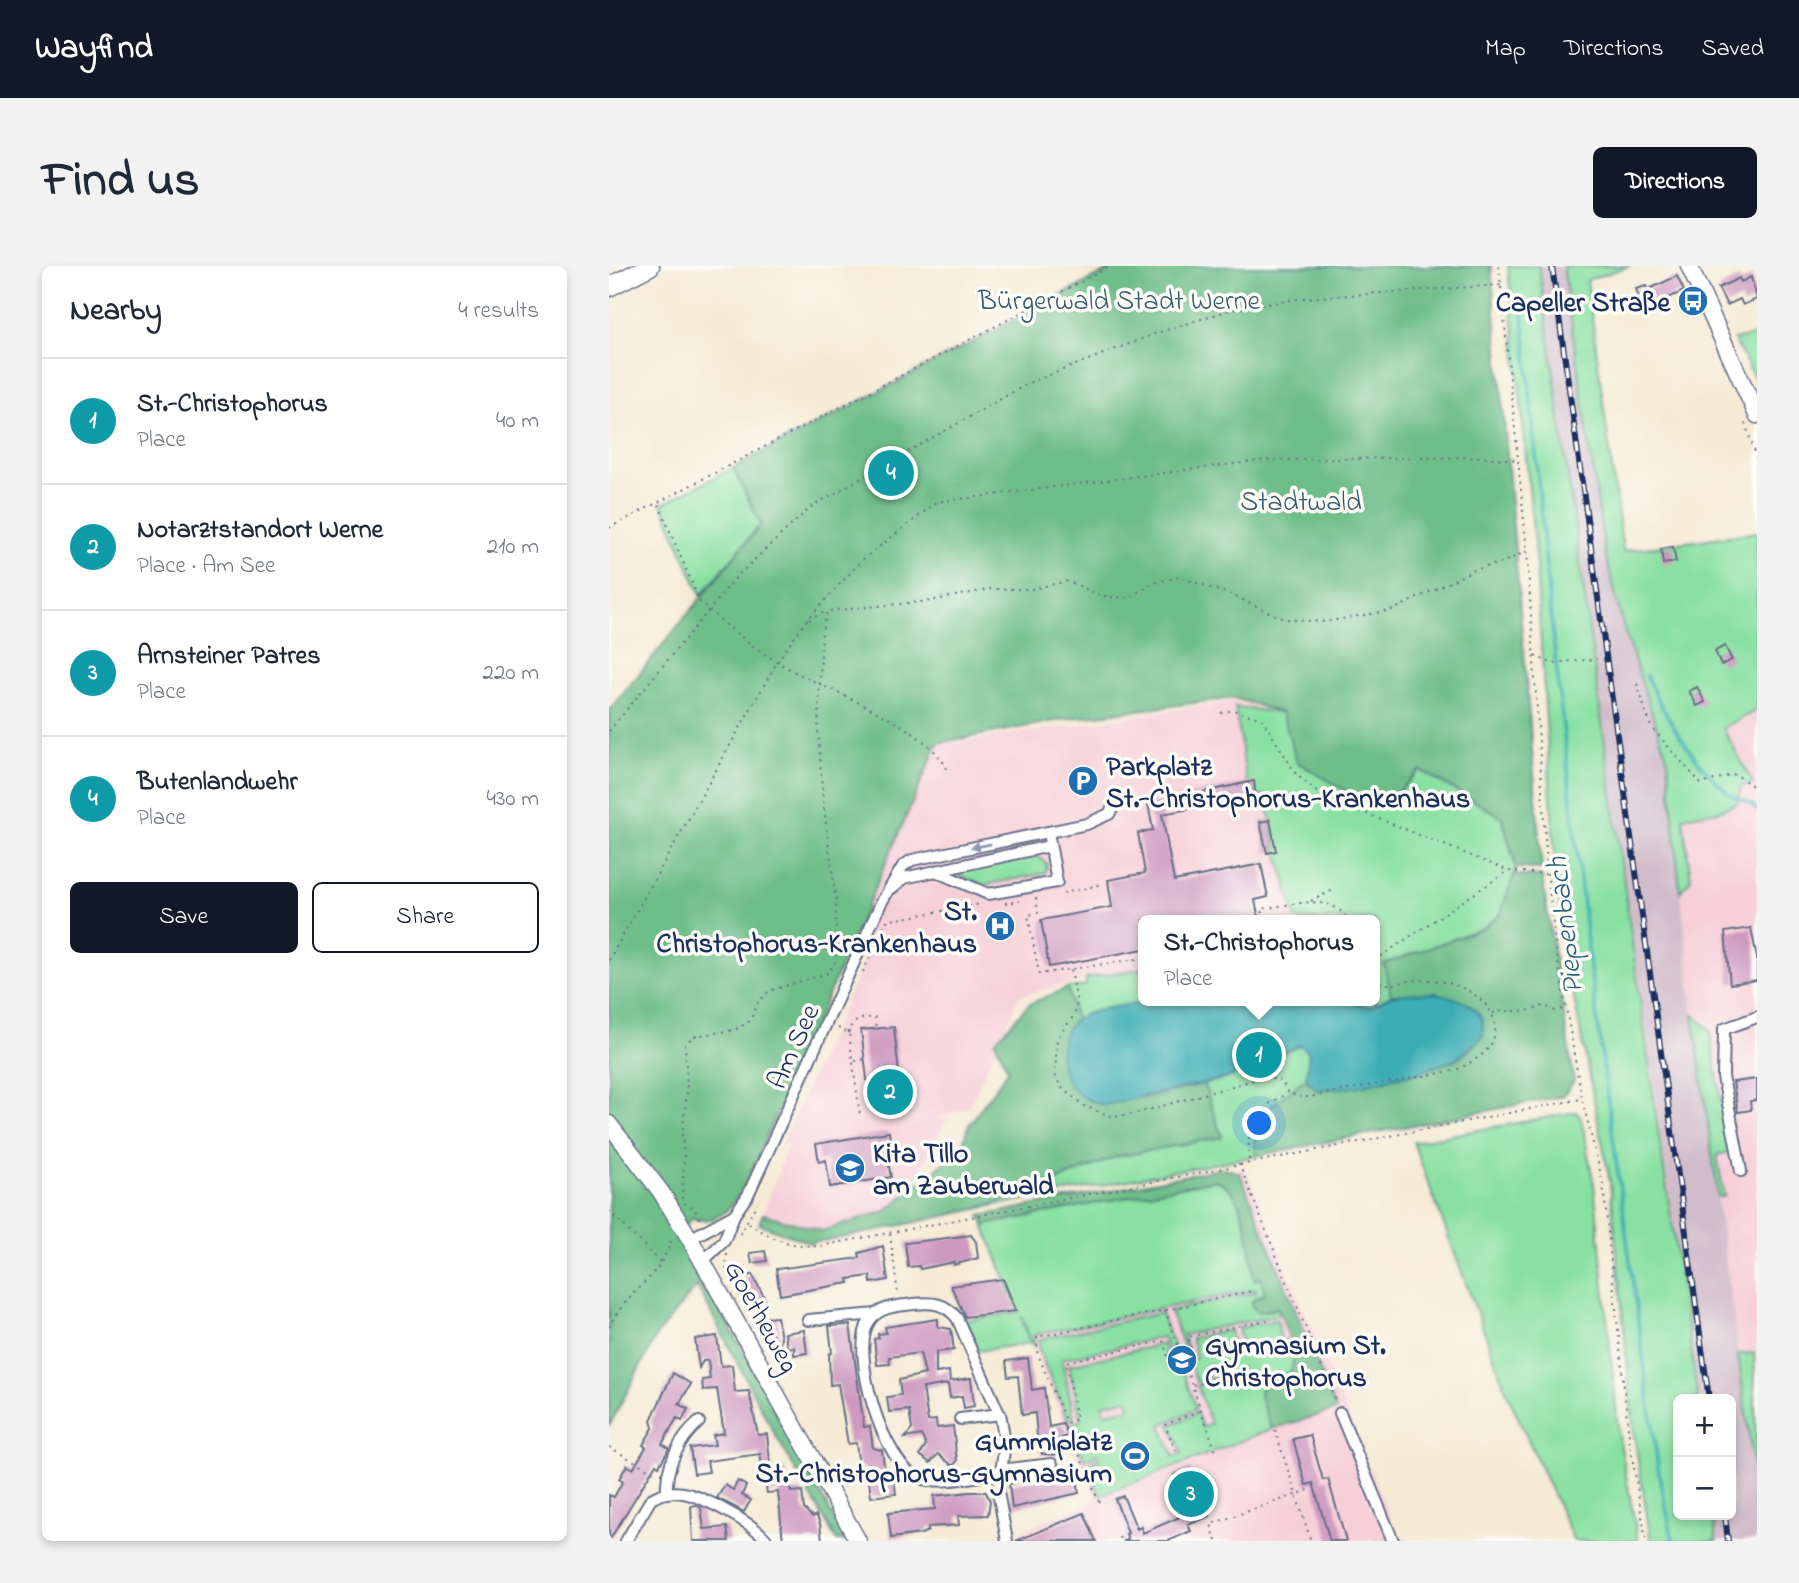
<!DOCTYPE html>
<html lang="en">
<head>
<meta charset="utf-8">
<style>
  body { margin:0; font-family:"Indie Flower",sans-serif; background:#f2f2f3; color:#1f2937 }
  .controls { position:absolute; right:21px; bottom:21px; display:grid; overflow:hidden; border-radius:10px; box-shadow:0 4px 10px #0003 }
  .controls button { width:63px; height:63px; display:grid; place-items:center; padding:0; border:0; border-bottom:2px solid #e0e1e3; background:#fff; color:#1f2937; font:35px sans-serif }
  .you { position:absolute; left:651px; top:858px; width:24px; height:24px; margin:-18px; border:5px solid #fff; border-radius:50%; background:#1a73e8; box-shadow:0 0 0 10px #1a73e833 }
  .badge { display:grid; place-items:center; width:46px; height:46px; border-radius:50%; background:#111827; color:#fff; font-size:23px; font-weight:700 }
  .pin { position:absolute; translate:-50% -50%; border:4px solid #fff; box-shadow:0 2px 7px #0006 }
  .popup { position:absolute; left:529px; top:649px; width:242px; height:91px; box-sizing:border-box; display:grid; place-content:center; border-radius:10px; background:#fff; filter:drop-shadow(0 2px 5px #0005); font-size:23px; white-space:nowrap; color:#747a83 }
  .popup b { font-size:26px; color:#1f2937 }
  .popup::after { content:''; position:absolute; left:50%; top:100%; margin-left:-14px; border:14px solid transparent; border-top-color:#fff }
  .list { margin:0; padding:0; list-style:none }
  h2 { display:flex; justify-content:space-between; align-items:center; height:91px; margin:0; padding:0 28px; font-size:30px }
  h2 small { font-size:23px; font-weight:400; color:#747a83 }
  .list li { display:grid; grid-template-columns:46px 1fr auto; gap:21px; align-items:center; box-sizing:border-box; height:126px; padding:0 28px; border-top:2px solid #e0e1e3 }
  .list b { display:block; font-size:26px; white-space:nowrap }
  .list p { margin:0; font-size:23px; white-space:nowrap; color:#747a83 }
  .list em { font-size:23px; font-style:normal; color:#747a83 }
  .actions { display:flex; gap:14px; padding:21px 28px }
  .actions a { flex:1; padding:16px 0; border:2px solid #111827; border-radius:10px; text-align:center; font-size:24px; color:#111827 }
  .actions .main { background:#111827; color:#fff }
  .map { position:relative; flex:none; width:1148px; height:1275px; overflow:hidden; border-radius:10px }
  header { display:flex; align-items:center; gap:42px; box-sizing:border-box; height:98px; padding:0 35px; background:#111827; color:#fff }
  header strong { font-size:33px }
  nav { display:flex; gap:38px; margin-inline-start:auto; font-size:24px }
  .intro { display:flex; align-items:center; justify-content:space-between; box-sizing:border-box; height:168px; padding:0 42px }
  h1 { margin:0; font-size:49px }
  .button { padding:18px 32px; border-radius:10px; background:#111827; color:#fff; font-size:24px; font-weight:700 }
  main { display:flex; gap:42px; padding:0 42px }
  aside { flex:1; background:#fff; border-radius:10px; box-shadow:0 4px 10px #0003 }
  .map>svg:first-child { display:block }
  .built { fill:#f6cfd8 }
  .industrial { fill:#d1bdca }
  .green { fill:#89e0a3; stroke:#528880; stroke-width:2; fill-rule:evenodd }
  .forest { fill:#6ebe89; stroke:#447674; stroke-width:2 }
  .water { fill:#3badb4; stroke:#2b6e89; stroke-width:2 }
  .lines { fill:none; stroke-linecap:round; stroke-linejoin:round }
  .stream { stroke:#3badb4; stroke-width:3.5 }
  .building { fill:#cd99c0 }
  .street-casing { stroke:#677087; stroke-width:14 }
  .secondary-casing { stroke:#677087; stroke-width:19 }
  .primary-casing { stroke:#677087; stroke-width:21 }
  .path { stroke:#677087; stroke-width:2; stroke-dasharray:2 5; stroke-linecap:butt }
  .street { stroke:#fff; stroke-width:10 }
  .secondary { stroke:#fff; stroke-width:16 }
  .primary { stroke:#fff; stroke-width:18 }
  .rail-casing { stroke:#1b2f5e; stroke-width:6 }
  .rail { stroke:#fdfcf7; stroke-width:3.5; stroke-dasharray:10; stroke-linecap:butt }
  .oneway { fill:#8d97ae }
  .labels { text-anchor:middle; stroke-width:7; stroke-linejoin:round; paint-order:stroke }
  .park-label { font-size:28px; fill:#365b6f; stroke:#fdfcf7 }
  .poi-label { font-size:28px; font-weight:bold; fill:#1b2f5e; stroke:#fdfcf7; text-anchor:end }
  .street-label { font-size:28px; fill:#1b2f5e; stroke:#fdfcf7 }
  .water-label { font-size:30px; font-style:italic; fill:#286180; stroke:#fdfcf7 }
</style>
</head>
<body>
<header>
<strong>Wayfind</strong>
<nav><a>Map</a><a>Directions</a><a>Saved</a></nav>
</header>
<div class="intro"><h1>Find us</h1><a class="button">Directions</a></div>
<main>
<aside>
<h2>Nearby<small>4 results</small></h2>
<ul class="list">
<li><span class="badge" style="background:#0f9aa8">1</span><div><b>St.-Christophorus</b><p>Place</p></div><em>40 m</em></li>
<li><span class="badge" style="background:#0f9aa8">2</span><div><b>Notarztstandort Werne</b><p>Place · Am See</p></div><em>210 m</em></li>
<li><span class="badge" style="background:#0f9aa8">3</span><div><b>Arnsteiner Patres</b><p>Place</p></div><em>220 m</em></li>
<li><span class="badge" style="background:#0f9aa8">4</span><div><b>Butenlandwehr</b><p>Place</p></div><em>430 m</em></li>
</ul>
<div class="actions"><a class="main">Save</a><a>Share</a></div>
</aside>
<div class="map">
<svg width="1148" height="1275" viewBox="0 0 1148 1275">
  <rect width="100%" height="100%" fill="#fdfcf7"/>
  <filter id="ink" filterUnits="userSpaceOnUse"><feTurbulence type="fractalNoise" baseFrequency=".0143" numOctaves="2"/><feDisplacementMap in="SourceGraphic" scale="14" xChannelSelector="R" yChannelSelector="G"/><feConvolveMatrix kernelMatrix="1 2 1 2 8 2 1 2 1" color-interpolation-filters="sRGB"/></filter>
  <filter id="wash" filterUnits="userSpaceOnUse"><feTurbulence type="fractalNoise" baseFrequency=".00686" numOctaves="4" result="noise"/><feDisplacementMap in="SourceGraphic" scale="28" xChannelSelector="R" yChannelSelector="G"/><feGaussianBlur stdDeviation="1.57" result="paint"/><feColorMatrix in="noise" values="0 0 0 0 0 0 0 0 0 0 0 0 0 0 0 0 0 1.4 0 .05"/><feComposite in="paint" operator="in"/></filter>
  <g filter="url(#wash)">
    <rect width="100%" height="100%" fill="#f5ead4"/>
    <!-- built -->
    <g class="built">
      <polygon points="625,435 643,440 688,654 534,654 534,702 411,729 360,841 325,853 338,852 300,926 277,945 213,965 154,948 179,878 172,879 268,667 243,670 329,479"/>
      <polygon points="1148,444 1148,1139 1145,1087 1129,1088 1109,931 1115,930 1108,888 1119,886 1101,764 1084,748 1071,626 1082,613 1074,551 1109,545 1114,462"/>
      <polygon points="636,902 791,1275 410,1275 407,1268 487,1234 372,954"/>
    </g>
    <!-- industrial -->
    <polygon class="industrial" points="930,0 954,0 996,287 1015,363 1059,495 1084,748 1148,1228 1148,1275 1107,1275 1104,1249 1122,1249 1122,1133 1089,1133"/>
    <!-- green -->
    <g class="green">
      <polygon points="899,0 930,0 1048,856 1089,1133 1069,1133 1069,1249 1104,1249 1107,1275 1042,1275 1025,1168 1001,916 956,686 947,608 926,285"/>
      <polygon points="954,0 1021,0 978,14 1014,285 1148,266 1148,444 1114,462 1144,517 1132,521 1128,537 1109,545 1074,551 1082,613 1071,626 1059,495 1015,363 996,287"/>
      <polygon points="1148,69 1148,116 1125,74"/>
      <polygon points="124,202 152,258 92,329 53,238"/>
      <polygon points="626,441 673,447 688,496 790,525 810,504 893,551 907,602 901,630 891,649 874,662 776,698 782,730 763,741 747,737 745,735 766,735 766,654 687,654 668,585 657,529 647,531 646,523 638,517"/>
      <polygon points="429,590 438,598 437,606 432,608 375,619 349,609 354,604"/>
      <polygon points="534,702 534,735 540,735 479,747 467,754 458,722 476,720 478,712"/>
      <polygon points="1084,748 1101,764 1120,886 1108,889 1115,931 1109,931"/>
      <polygon points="691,779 700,786 697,812 661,841 646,861 646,890 368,943 422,925 506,891 613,871 595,818 619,812"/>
      <polygon points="967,846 972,852 985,919 1010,1171 1029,1275 965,1275 899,1129 804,876"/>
      <path d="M 606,914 C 631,920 639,962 644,985 C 646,995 644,1004 646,1014 L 653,1012 L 656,1028 L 647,1032 L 659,1045 L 669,1042 L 673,1048 L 574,1069 L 580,1089 L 578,1089 L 561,1045 L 648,1026 L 647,1023 L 425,1069 L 425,1082 L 412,1050 L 421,1077 L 369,1085 L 357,1054 L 410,1046 L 375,959 Z"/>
      <polygon points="552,1047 569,1093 563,1095 554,1071 453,1093 465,1151 459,1154 430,1085 430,1073"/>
      <path d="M 668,1054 L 672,1075 L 678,1074 L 686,1088 L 682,1106 C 639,1115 650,1129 663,1163 L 491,1230 L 478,1199 L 490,1193 L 488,1188 L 476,1194 L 461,1159 L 472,1154 L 460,1099 L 554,1078 L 559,1102 L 571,1098 L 587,1143 L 552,1159 L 565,1191 L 573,1187 L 561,1159 L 588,1147 L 593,1161 L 602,1158 L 588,1119 L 605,1116 L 602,1099 L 597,1100 L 600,1113 L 587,1116 L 580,1095 L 587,1092 L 582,1072 L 621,1064 L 625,1085 L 634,1083 L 629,1062 ZM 519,1133 L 521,1142 L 496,1147 L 494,1138 Z"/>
      <polygon points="1145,1087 1148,1228 1129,1088"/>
    </g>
    <!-- forest -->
    <g class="forest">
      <path d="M 508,0 L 882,0 L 933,603 L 907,602 L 893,551 L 811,504 L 790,525 L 754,535 L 688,496 L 673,447 L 625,432 L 457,453 L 329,477 L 139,913 C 126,936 113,961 83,952 L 70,968 L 237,1275 L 228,1275 L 164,1165 L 88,1020 L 49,1067 L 0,1160 L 0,445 L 152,258 L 124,202 Z"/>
      <path d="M 905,609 L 933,611 L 965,815 L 954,830 L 646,890 L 646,861 L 661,841 L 697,812 L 699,816 L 746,821 L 846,794 L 866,780 L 874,757 C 861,728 811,727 782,730 L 775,698 L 874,662 L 891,649 Z"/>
      <path d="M 458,722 L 467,754 C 444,775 452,811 472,830 L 538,832 L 595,818 L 613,871 L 506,891 L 422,925 L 368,943 L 236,971 L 201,977 L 150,958 L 154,948 L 213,965 L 277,945 L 352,883 L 360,859 L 399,804 L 386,775 L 420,738 Z"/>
      <path d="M 614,902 L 631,907 L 727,1144 L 663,1163 C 650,1129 639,1116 682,1106 L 686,1088 L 669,1042 L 650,1046 L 644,1042 L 643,1035 L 656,1028 L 652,1012 L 645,1014 C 642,986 638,922 606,914 L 375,959 L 371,950 Z"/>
    </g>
    <!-- water -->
    <path class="water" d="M 826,727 C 848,731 881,742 873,771 L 846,794 L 811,806 L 746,821 L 707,824 L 697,812 L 700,786 L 691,779 L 619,812 L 496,839 C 480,836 466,829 458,814 C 448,797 449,768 465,755 C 506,724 688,735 745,735 C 761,749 770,732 786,729 C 799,727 813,727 826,727 Z"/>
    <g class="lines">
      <!-- stream -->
      <g class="stream">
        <polyline points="913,36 941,344 981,702 1049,1201 1064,1275"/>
        <path d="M 1037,410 C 1058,453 1081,492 1117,525 C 1126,533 1139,533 1148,544"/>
      </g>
    </g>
    <g id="blocks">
      <!-- building -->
      <g class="building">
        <polygon points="1068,10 1075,25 1044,39 1041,32 1031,35 1027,23 1037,20 1038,24"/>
        <polygon points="1142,11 1148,33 1134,39 1131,33 1118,39 1109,22 1130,12 1132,16"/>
        <polygon points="1064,281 1067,296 1054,298 1052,283"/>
        <polygon points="1116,380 1123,394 1112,399 1106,385"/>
        <polygon points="1088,421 1096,436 1088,440 1080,425"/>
        <polygon points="645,515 647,531 553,548 565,615 652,598 659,631 646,634 650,654 535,654 535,683 440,701 432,654 503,641 499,614 536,607 529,567 544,564 539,538"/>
        <polygon points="661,554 667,585 658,587 651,556"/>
        <polygon points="1142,662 1148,692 1148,714 1121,718 1116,666"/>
        <polygon points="285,761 291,818 259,821 252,764"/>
        <polygon points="1148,813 1148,834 1141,835 1142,844 1129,846 1124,816"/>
        <polygon points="280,866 282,884 277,885 282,911 221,921 217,894 210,896 207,878"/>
        <polygon points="362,969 367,976 369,992 345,999 345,996 311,1003 310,1000 299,1001 296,977"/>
        <polygon points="274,980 279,1014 262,1017 261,1010 239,1013 240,1017 171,1029 167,1003 251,992 250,987"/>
        <polygon points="156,985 158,995 143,997 141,987"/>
        <polygon points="143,1008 159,1038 150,1043 134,1013"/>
        <polygon points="394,1013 407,1045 356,1051 342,1020"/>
        <polygon points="168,1051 172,1072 170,1087 157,1052"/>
        <polygon points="329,1053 329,1061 342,1063 345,1084 327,1086 327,1107 340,1105 341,1115 362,1112 364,1129 365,1140 355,1142 353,1130 341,1132 339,1118 314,1122 319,1155 327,1154 328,1162 344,1160 348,1195 344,1200 329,1188 321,1197 311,1189 317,1179 312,1169 296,1172 303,1163 300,1144 280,1146 278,1131 292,1129 290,1114 316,1108 311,1087 280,1091 281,1098 268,1099 265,1073 270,1072 269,1068 277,1067 276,1061"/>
        <polygon points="241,1059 255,1161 261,1160 264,1182 273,1184 276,1205 284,1204 287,1228 262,1231 259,1207 257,1208 256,1202 250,1201 247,1177 239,1178 229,1118 221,1119 220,1088 223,1087 220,1060"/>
        <polygon points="195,1064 198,1087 185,1089 185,1081 178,1082 176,1067"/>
        <polygon points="108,1070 112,1100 123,1099 126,1126 140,1125 149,1169 158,1168 162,1204 176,1202 182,1226 193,1225 195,1243 204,1251 207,1249 211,1257 213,1275 174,1275 169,1226 158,1227 151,1188 98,1195 100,1206 85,1208 81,1182 106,1179 104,1169 115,1167 108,1123 94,1124 93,1114 101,1113 99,1094 94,1095 90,1102 86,1073"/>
        <polygon points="419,1092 423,1124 435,1122 440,1161 454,1158 459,1169 453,1172 455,1189 433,1188 432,1181 429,1182 426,1147 413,1149 409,1110 399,1111 397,1095"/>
        <polygon points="64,1107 82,1118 70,1138 79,1143 73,1155 68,1152 53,1178 60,1182 57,1188 50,1200 47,1198 0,1275 0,1229 5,1231 14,1215 10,1213 18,1199 24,1203 37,1181 34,1179 44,1162 42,1154"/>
        <polygon points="701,1169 714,1214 719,1213 737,1275 721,1275 704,1217 697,1219 684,1173"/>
        <polygon points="581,1203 601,1250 579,1259 582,1265 559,1275 514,1275 519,1273 517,1268 519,1267 506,1233 514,1230 528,1263 532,1261 534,1267 580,1247 565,1209"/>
        <polygon points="467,1206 470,1227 403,1242 400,1218"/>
        <polygon points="129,1215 137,1220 133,1229 142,1234 135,1246 108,1232 116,1219 124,1224"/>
        <polygon points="361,1226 377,1226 381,1235 379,1249 349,1250 350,1259 319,1261 319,1265 312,1268 282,1272 279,1247 326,1243 325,1230"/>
        <polygon points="87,1239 92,1242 95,1263 118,1261 120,1275 84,1275 82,1240"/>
        <polygon points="475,1247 487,1275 407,1275"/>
      </g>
    </g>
  </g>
  <g filter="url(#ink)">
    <use href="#blocks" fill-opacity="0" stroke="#677087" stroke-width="2"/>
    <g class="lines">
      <!-- street casing -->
      <g class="street-casing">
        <g id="street">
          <polyline points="326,605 379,628 448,616 439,566"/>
          <polyline points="283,622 295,612 441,580"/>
          <polyline points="1132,905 1114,811 1115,763 1148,751"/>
          <polyline points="81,973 125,949 139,929 272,637 294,600 303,594 478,558 500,548 505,540"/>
          <polyline points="93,996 115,975 125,949"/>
          <polyline points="199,1054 267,1048"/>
          <polyline points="731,1147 784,1275"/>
          <polyline points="351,1153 391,1148"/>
          <polyline points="391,1204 443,1198"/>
          <path d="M 390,1207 C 366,1210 333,1219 310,1212 C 275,1201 239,1084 261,1054 C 271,1040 290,1040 305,1038 C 324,1036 336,1037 348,1052 L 392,1152 L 396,1178 L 389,1226 L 398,1275"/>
          <path d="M 58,1227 C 56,1201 70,1173 90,1156"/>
          <path d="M 17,1275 L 42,1233 C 52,1227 63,1225 74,1227 C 93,1230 148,1259 158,1275"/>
        </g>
      </g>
      <!-- secondary casing -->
      <g class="secondary-casing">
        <g id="secondary">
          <polyline points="1080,0 1148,149"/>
          <polyline points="0,858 52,926 81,973 249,1275"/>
        </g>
      </g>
      <!-- primary casing -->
      <g class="primary-casing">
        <polyline id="primary" points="0,21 41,0"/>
      </g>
      <!-- path -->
      <g class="path">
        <polyline points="890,0 918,285 938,603 947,685 973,833 994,917 1020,1171 1037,1275"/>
        <polyline points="1136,157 1148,193"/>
        <polyline points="0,262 502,0"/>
        <polyline points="200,354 217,345"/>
        <polyline points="926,390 942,397 988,393"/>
        <polyline points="1028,418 1042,461 1092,518 1126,508 1148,523"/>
        <polyline points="612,447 624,444 653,453 687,508 711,529 900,605 938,608"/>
        <polyline points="0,465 100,344 91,336 49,237"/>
        <path d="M 338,503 C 318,458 210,422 168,396 C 144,381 121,363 100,344 L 129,309 L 203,240 L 420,117 L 548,67 L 621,44 L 695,32 L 892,19"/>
        <polyline points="454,627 495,618"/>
        <polyline points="427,632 429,647 419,649 430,708 534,692"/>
        <polyline points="702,635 724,624"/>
        <polyline points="396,637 411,635"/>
        <path d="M 655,654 L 653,643 C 679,639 724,626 739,654"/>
        <polyline points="0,694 168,396 197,355 253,294 328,236 656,194 871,191 909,194"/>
        <polyline points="766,694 899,605"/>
        <path d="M 462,704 L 468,736 L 466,748 L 448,773 L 446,809 L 452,821 L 475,840 L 504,851 L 525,848 L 655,811 L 672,815 L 680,827 L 694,832 L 847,804 C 861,797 878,789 884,774 C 888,763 886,752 880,743 C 864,721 833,712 807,714 C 793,715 779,723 766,714"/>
        <polyline points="254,706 277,655 372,638"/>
        <path d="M 884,747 C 902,742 919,749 935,739 L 946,745 L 958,742"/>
        <polyline points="229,762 240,767 251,850"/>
        <polyline points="240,767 239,763 250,753 266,751 267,764"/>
        <polyline points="246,795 258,793"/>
        <polyline points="274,818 279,845"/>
        <path d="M 640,894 C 638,855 645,844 679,827"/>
        <polyline points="630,898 727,1136"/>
        <polyline points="73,933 75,892 73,871 78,824 76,778 85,770 126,764 141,755 148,738 160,725 219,707 226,697 227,634 214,535 209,464 213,365 218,345 321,335 382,323 423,323 459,315 493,330 520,332 544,317 570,311 623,329 675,353 715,356 784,344 865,304 895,296 918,285"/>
        <polyline points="75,937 85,942 92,955"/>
        <polyline points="0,945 53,998"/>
        <path d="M 140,957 C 164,974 183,981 212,980 L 972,833"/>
        <polyline points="131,968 148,937"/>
        <polyline points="281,968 289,1028"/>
        <polyline points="118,988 117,1003 156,1077"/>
        <polyline points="557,1044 643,1025"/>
        <path d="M 0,1061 C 17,1025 51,1014 63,972"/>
        <polyline points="584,1119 603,1115 600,1103"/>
        <polyline points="458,1157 468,1153 457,1096 554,1075 561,1098 583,1091 579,1071 663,1053"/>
        <polyline points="666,1164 702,1275"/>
        <polyline points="0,1181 48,1208"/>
        <polyline points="567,1185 556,1159 591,1144"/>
        <polyline points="490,1236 428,1086 428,1071 556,1044 607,1186"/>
        <polyline points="510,1271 512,1275"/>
        <polyline points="607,1275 602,1258 700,1224 700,1218"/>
      </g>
      <!-- street -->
      <use href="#street" class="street"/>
      <!-- secondary -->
      <use href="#secondary" class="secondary"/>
      <!-- primary -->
      <use href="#primary" class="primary"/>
      <!-- rail casing -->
      <g class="rail-casing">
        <g id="rail">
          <polyline points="943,0 1100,1133"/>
          <polyline points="1116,1249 1119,1275"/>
        </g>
      </g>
      <!-- rail -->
      <use href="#rail" class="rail"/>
    </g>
    <!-- one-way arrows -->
    <defs><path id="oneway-solid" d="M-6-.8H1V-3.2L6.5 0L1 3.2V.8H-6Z" transform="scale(1.75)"/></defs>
    <use class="oneway" href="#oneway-solid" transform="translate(372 580) rotate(168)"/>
  </g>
  <!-- icons -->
  <defs>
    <g id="bus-disc" transform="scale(1.575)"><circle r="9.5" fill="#1f6fb2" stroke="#fdfcf7"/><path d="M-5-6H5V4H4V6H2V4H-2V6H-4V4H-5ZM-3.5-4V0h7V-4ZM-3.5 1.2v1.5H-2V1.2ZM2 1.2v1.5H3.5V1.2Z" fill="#fff"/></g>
    <g id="parking-disc" transform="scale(1.575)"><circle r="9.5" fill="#1f6fb2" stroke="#fdfcf7"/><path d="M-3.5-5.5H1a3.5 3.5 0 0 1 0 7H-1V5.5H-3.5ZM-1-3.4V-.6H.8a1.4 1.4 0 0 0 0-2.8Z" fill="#fff"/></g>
    <g id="hospital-disc" transform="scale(1.575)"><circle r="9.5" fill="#1f6fb2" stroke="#fdfcf7"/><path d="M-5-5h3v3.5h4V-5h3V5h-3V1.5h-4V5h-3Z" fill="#fff"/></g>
    <g id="school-disc" transform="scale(1.575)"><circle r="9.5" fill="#1f6fb2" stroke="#fdfcf7"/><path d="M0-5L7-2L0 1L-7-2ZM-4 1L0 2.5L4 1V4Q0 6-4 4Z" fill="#fff"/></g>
    <g id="stadium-disc" transform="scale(1.575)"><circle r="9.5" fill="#1f6fb2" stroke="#fdfcf7"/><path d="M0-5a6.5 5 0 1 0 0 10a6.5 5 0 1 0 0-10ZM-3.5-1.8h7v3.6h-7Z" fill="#fff"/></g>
  </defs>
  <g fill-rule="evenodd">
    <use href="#bus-disc" x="1084" y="35"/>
    <use href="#parking-disc" x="474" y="515"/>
    <use href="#hospital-disc" x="391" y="660"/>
    <use href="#school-disc" x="241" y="902"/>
    <use href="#school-disc" x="573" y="1094"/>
    <use href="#stadium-disc" x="526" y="1190"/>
  </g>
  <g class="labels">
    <!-- park labels -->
    <g class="park-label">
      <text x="510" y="43">Bürgerwald Stadt Werne</text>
      <text x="692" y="244">Stadtwald</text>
    </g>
    <!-- poi labels -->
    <g class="poi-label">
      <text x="1061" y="45">Capeller Straße</text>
      <text x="497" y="509" text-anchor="start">Parkplatz<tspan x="497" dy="32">St.-Christophorus-Krankenhaus</tspan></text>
      <text x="368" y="654">St.<tspan x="368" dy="32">Christophorus-Krankenhaus</tspan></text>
      <text x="264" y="896" text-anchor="start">Kita Tillo<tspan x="264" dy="32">am Zauberwald</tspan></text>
      <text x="596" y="1088" text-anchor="start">Gymnasium St.<tspan x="596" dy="32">Christophorus</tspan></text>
      <text x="503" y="1184">Gummiplatz<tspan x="503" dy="32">St.-Christophorus-Gymnasium</tspan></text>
    </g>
    <!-- street labels -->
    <g class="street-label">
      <text transform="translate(183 780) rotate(-66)" y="10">Am See</text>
      <text transform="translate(154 1050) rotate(61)" y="10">Goetheweg</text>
    </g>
    <!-- water labels -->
    <g class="water-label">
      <text transform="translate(955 660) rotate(-97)" y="10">Piepenbach</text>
    </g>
  </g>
</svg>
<div class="controls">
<button>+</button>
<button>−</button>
</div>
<div class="you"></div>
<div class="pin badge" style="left:650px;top:789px;background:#0f9aa8">1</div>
<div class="popup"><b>St.-Christophorus</b>Place</div>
<div class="pin badge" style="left:281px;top:826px;background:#0f9aa8">2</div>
<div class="pin badge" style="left:582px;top:1228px;background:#0f9aa8">3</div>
<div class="pin badge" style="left:282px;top:207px;background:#0f9aa8">4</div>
</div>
</main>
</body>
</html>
